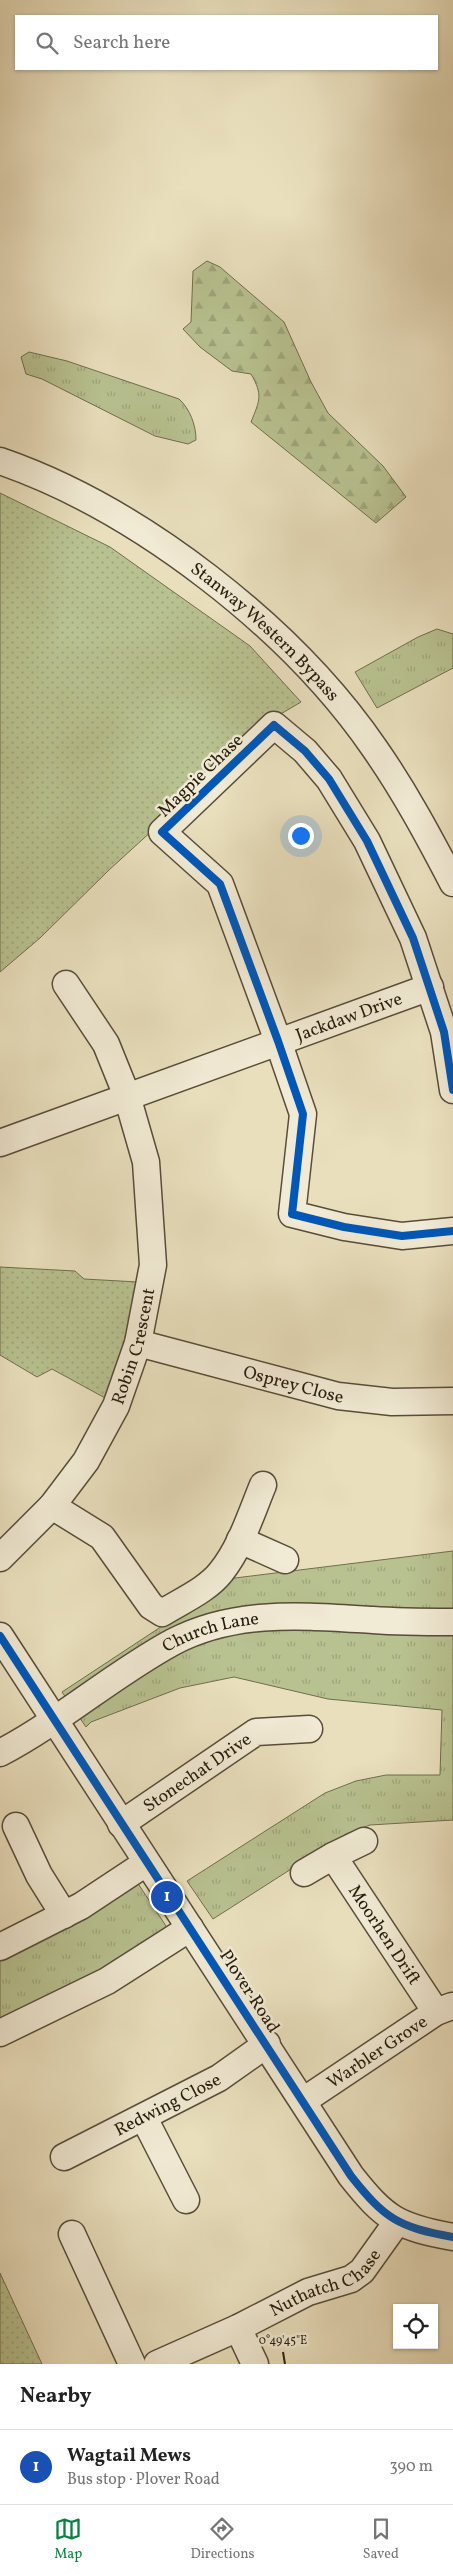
<!DOCTYPE html>
<html lang="en">
<head>
<meta charset="utf-8">
<style>
  body { margin:0; font-family:Vollkorn,serif; background:#f6f6f6; color:#222 }
  .controls { position:absolute; right:15px; bottom:15px; display:grid; overflow:hidden; border-radius:0px; box-shadow:0 1px 4px #0004 }
  .controls button { width:45px; height:45px; display:grid; place-items:center; padding:0; border:0; border-bottom:1px solid #e0e0e0; background:#fff; color:#222; font:25px sans-serif }
  .you { position:absolute; left:300px; top:835px; width:18px; height:18px; margin:-12px; border:4px solid #fff; border-radius:50%; background:#1a73e8; box-shadow:0 0 0 8px #1a73e833 }
  .badge { display:grid; place-items:center; width:32px; height:32px; border-radius:50%; background:#0b8043; color:#fff; font-size:16px; font-weight:700 }
  .pin { position:absolute; translate:-50% -50%; border:2px solid #fff; box-shadow:0 1px 5px #0006 }
  .list { margin:0; padding:0; list-style:none }
  h2 { display:flex; justify-content:space-between; align-items:center; height:65px; margin:0; padding:0 20px; font-size:21px }
  h2 small { font-size:16px; font-weight:400; color:#767676 }
  .list li { display:grid; grid-template-columns:32px 1fr auto; gap:15px; align-items:center; box-sizing:border-box; height:75px; padding:0 20px; border-top:1px solid #e0e0e0 }
  .list b { display:block; font-size:19px; white-space:nowrap }
  .list p { margin:0; font-size:16px; white-space:nowrap; color:#767676 }
  .list em { font-size:16px; font-style:normal; color:#767676 }
  .icon { flex:none; width:28px; height:28px; fill:none; stroke:currentColor; stroke-width:2; stroke-linecap:round; stroke-linejoin:round }
  .map { position:relative; flex:none; width:453px; height:2364px; overflow:hidden }
  .search { position:absolute; background:#fff; box-shadow:0 1px 4px #0004; left:15px; right:15px; top:15px; height:55px; display:flex; align-items:center; gap:12px; box-sizing:border-box; padding:0 18px; border-radius:0px; color:#767676; font-size:19px }
  .sheet { height:140px; background:#fff }
  nav { display:flex; justify-content:space-around; align-items:center; box-sizing:border-box; height:70px; border-top:1px solid #e0e0e0; background:#fff; font-size:14px; color:#767676 }
  nav a { display:grid; justify-items:center; gap:2px }
  nav .on { color:#0b8043 }
  .map>svg:first-child { display:block }
  .grass { fill:url(#grass-tufts); stroke:#6f6e4e }
  .forest { fill:url(#forest-firs); stroke:#6f6e4e }
  .park { fill:url(#park-dots); stroke:#6f6e4e }
  .lines { fill:none; stroke-linecap:round; stroke-linejoin:round }
  .minor-casing { stroke:#574d39; stroke-width:29 }
  .minor { stroke:#f1ead4; stroke-width:26 }
  .cycleway-casing { stroke:#f1ead4; stroke-width:11 }
  .cycleway { stroke:#0057b8; stroke-width:8 }
  .ticks { fill:none; stroke:#261c0d; stroke-width:2 }
  .labels { text-anchor:middle; stroke-width:5; stroke-linejoin:round; paint-order:stroke }
  .street-label { font-size:18px; fill:#261c0d; stroke:#f1ead4 }
  .ticks-label { font-size:12px; text-anchor:middle; fill:#261c0d; stroke:#f1ead4; stroke-width:5; stroke-linejoin:round; paint-order:stroke }
</style>
</head>
<body>
<div class="map">
<svg width="453" height="2364" viewBox="0 0 453 2364">
  <defs>
    <pattern id="grass-tufts" width="24" height="20" patternUnits="userSpaceOnUse" patternTransform="scale(1.25)"><rect width="24" height="20" fill="#b8c190"/><path d="M3 7l-1-3M5 7V3M7 7l1-3M15 17l-1-3M17 17v-4M19 17l1-3" fill="none" stroke="#9ea57b"/></pattern>
    <pattern id="forest-firs" width="22" height="20" patternUnits="userSpaceOnUse" patternTransform="scale(1.25)"><rect width="22" height="20" fill="#b8c190"/><path d="M5 1l3.5 6h-7zM16 11l3.5 6h-7z" fill="#9ea57b"/></pattern>
    <pattern id="park-dots" width="8" height="8" patternUnits="userSpaceOnUse" patternTransform="scale(1.25)"><rect width="8" height="8" fill="#b8c190"/><path d="M2 2h.1M6 6h.1" fill="none" stroke="#9ea57b" stroke-width="1.8" stroke-linecap="round"/></pattern>
  </defs>
  <rect width="100%" height="100%" fill="#e9dfbd"/>
  <filter id="stains"><feTurbulence type="fractalNoise" baseFrequency=".004" numOctaves="4"/><feColorMatrix values="0 0 0 0 .2 0 0 0 0 .09 0 0 0 0 .02 0 0 0 .5 -.17"/></filter>
  <radialGradient id="worn" r=".72"><stop offset=".6" stop-color="#630" stop-opacity="0"/><stop offset="1" stop-color="#630" stop-opacity=".3"/></radialGradient>
  <!-- grass -->
  <g class="grass">
    <path d="M 29,352 L 67,361 L 179,399 C 190,409 196,425 196,440 L 188,444 L 155,436 L 42,379 L 26,374 L 21,357 Z"/>
    <polygon points="437,629 453,634 453,668 377,708 355,672 418,637"/>
    <polygon points="453,1551 453,1820 370,1825 346,1834 213,1919 187,1881 325,1793 356,1781 386,1775 440,1775 442,1710 328,1699 234,1677 180,1688 91,1722 86,1727 62,1692 235,1578"/>
    <polygon points="135,1879 168,1929 110,1966 0,2020 0,1953"/>
  </g>
  <!-- forest -->
  <path class="forest" d="M 207,261 L 220,267 L 284,322 L 311,382 L 328,413 L 383,466 L 406,497 L 376,523 L 251,422 C 260,400 263,395 251,374 L 232,371 L 200,347 L 183,329 L 191,322 L 193,271 Z"/>
  <!-- park -->
  <g class="park">
    <polygon points="0,493 110,547 250,646 301,702 279,715 109,870 40,938 0,972"/>
    <polygon points="0,1267 75,1271 84,1279 138,1282 129,1340 107,1399 52,1369 37,1377 0,1355"/>
    <polygon points="0,2273 42,2364 0,2364"/>
  </g>
  <g class="lines">
    <!-- minor casing -->
    <g class="minor-casing">
      <g id="minor">
        <path id="s1" d="M 0,461 C 139,509 292,628 375,749 C 405,792 429,837 453,883"/>
        <polyline points="453,1090 444,1032 413,938 367,841 329,779 305,751 274,725 162,832 220,884 278,1041 303,1114 292,1214 344,1227 402,1236 453,1231"/>
        <path id="s2" d="M 0,1143 L 430,987"/>
        <path id="s3" d="M 138,1343 L 338,1396 L 392,1402 L 453,1401"/>
        <path d="M 52,1506 L 102,1537 L 151,1606 L 162,1613 C 181,1601 207,1590 221,1572 C 241,1547 251,1514 263,1485"/>
        <polyline points="240,1540 285,1560"/>
        <path id="s4" d="M 0,1558 L 52,1506 L 86,1461 L 116,1406 L 138,1343 L 153,1265 L 146,1162 L 127,1096 L 106,1044 L 66,984"/>
        <path d="M 0,1636 L 351,2176 C 385,2219 398,2227 453,2237"/>
        <path id="s5" d="M 0,1753 C 61,1721 112,1675 173,1642 C 236,1609 304,1616 373,1620 C 400,1622 426,1622 453,1622"/>
        <path id="s6" d="M 121,1824 L 256,1732 L 309,1729"/>
        <polyline points="16,1826 39,1875 64,1915"/>
        <path id="s7" d="M 333,1856 L 436,2012"/>
        <polyline points="304,1873 333,1856 364,1841"/>
        <polyline points="0,1947 81,1906 146,1863"/>
        <polyline points="0,2033 107,1981 190,1928"/>
        <path id="s8" d="M 303,2101 L 436,2012 L 452,2006"/>
        <polyline points="144,2118 186,2200"/>
        <path id="s9" d="M 64,2157 L 219,2078 L 267,2044"/>
        <polyline points="72,2234 132,2364"/>
        <polyline points="238,2328 255,2364"/>
        <path id="s10" d="M 157,2364 L 238,2328 L 308,2292 L 351,2279 L 362,2271 L 397,2222"/>
      </g>
    </g>
    <!-- minor -->
    <use href="#minor" class="minor"/>
    <!-- cycleway casing -->
    <g class="cycleway-casing">
      <g id="cycleway">
        <polyline points="453,1090 444,1032 413,938 367,841 329,779 305,751 274,725 162,832 220,884 278,1041 303,1114 292,1214 344,1227 402,1236 453,1231"/>
        <path d="M 0,1636 L 351,2176 C 385,2219 398,2227 453,2237"/>
      </g>
    </g>
    <!-- cycleway -->
    <use href="#cycleway" class="cycleway"/>
  </g>
  <!-- ticks -->
  <path class="ticks" d="M 283,2352 L 285,2364"/>
  <g class="labels">
    <!-- street labels -->
    <g class="street-label">
      <text dy="6" stroke="none"><textPath href="#s1" startOffset="318">Stanway Western Bypass</textPath></text>
      <text transform="translate(200 775) rotate(-44)" y="6">Magpie Chase</text>
      <text dy="6" stroke="none"><textPath href="#s2" startOffset="371">Jackdaw Drive</textPath></text>
      <text dy="6" stroke="none"><textPath href="#s4" startOffset="255">Robin Crescent</textPath></text>
      <text dy="6" stroke="none"><textPath href="#s3" startOffset="161">Osprey Close</textPath></text>
      <text dy="6" stroke="none"><textPath href="#s5" startOffset="245">Church Lane</textPath></text>
      <text dy="6" stroke="none"><textPath href="#s6" startOffset="92">Stonechat Drive</textPath></text>
      <text dy="6" stroke="none"><textPath href="#s7" startOffset="94">Moorhen Drift</textPath></text>
      <text transform="translate(250 1991) rotate(57)" y="6">Plover Road</text>
      <text dy="6" stroke="none"><textPath href="#s8" startOffset="89">Warbler Grove</textPath></text>
      <text dy="6" stroke="none"><textPath href="#s9" startOffset="116">Redwing Close</textPath></text>
      <text dy="6" stroke="none"><textPath href="#s10" startOffset="188">Nuthatch Chase</textPath></text>
    </g>
  </g>
  <g class="ticks-label">
    <text x="283" y="2344">0°49'45"E</text>
  </g>
  <rect width="100%" height="100%" filter="url(#stains)"/>
  <rect width="100%" height="100%" fill="url(#worn)"/>
</svg>
<div class="controls">
<button><svg class="icon" aria-label="locate" viewBox="0 0 24 24"><circle cx="12" cy="12" r="6"/><path d="M12 2v4M12 18v4M2 12h4M18 12h4"/></svg></button>
</div>
<div class="you"></div>
<div class="pin badge" style="left:167px;top:1897px;background:#1a4fb4">1</div>
<div class="search"><svg class="icon" aria-label="search" viewBox="0 0 24 24"><circle cx="10" cy="10" r="6"/><path d="M15 15l6 6"/></svg>Search here</div>
</div>
<section class="sheet">
<h2>Nearby<small></small></h2>
<ul class="list">
<li><span class="badge" style="background:#1a4fb4">1</span><div><b>Wagtail Mews</b><p>Bus stop · Plover Road</p></div><em>390 m</em></li>
</ul>
</section>
<nav>
<a class="on"><svg class="icon" aria-label="map" viewBox="0 0 24 24"><path d="M3 6l6-2 6 2 6-2v14l-6 2-6-2-6 2zM9 4v14M15 6v14"/></svg>Map</a>
<a><svg class="icon" aria-label="directions" viewBox="0 0 24 24"><path d="M12 3l9 9-9 9-9-9zM9 14v-3h6M13 9l2 2-2 2"/></svg>Directions</a>
<a><svg class="icon" aria-label="saved" viewBox="0 0 24 24"><path d="M7 4h10v16l-5-4-5 4z"/></svg>Saved</a>
</nav>
</body>
</html>
